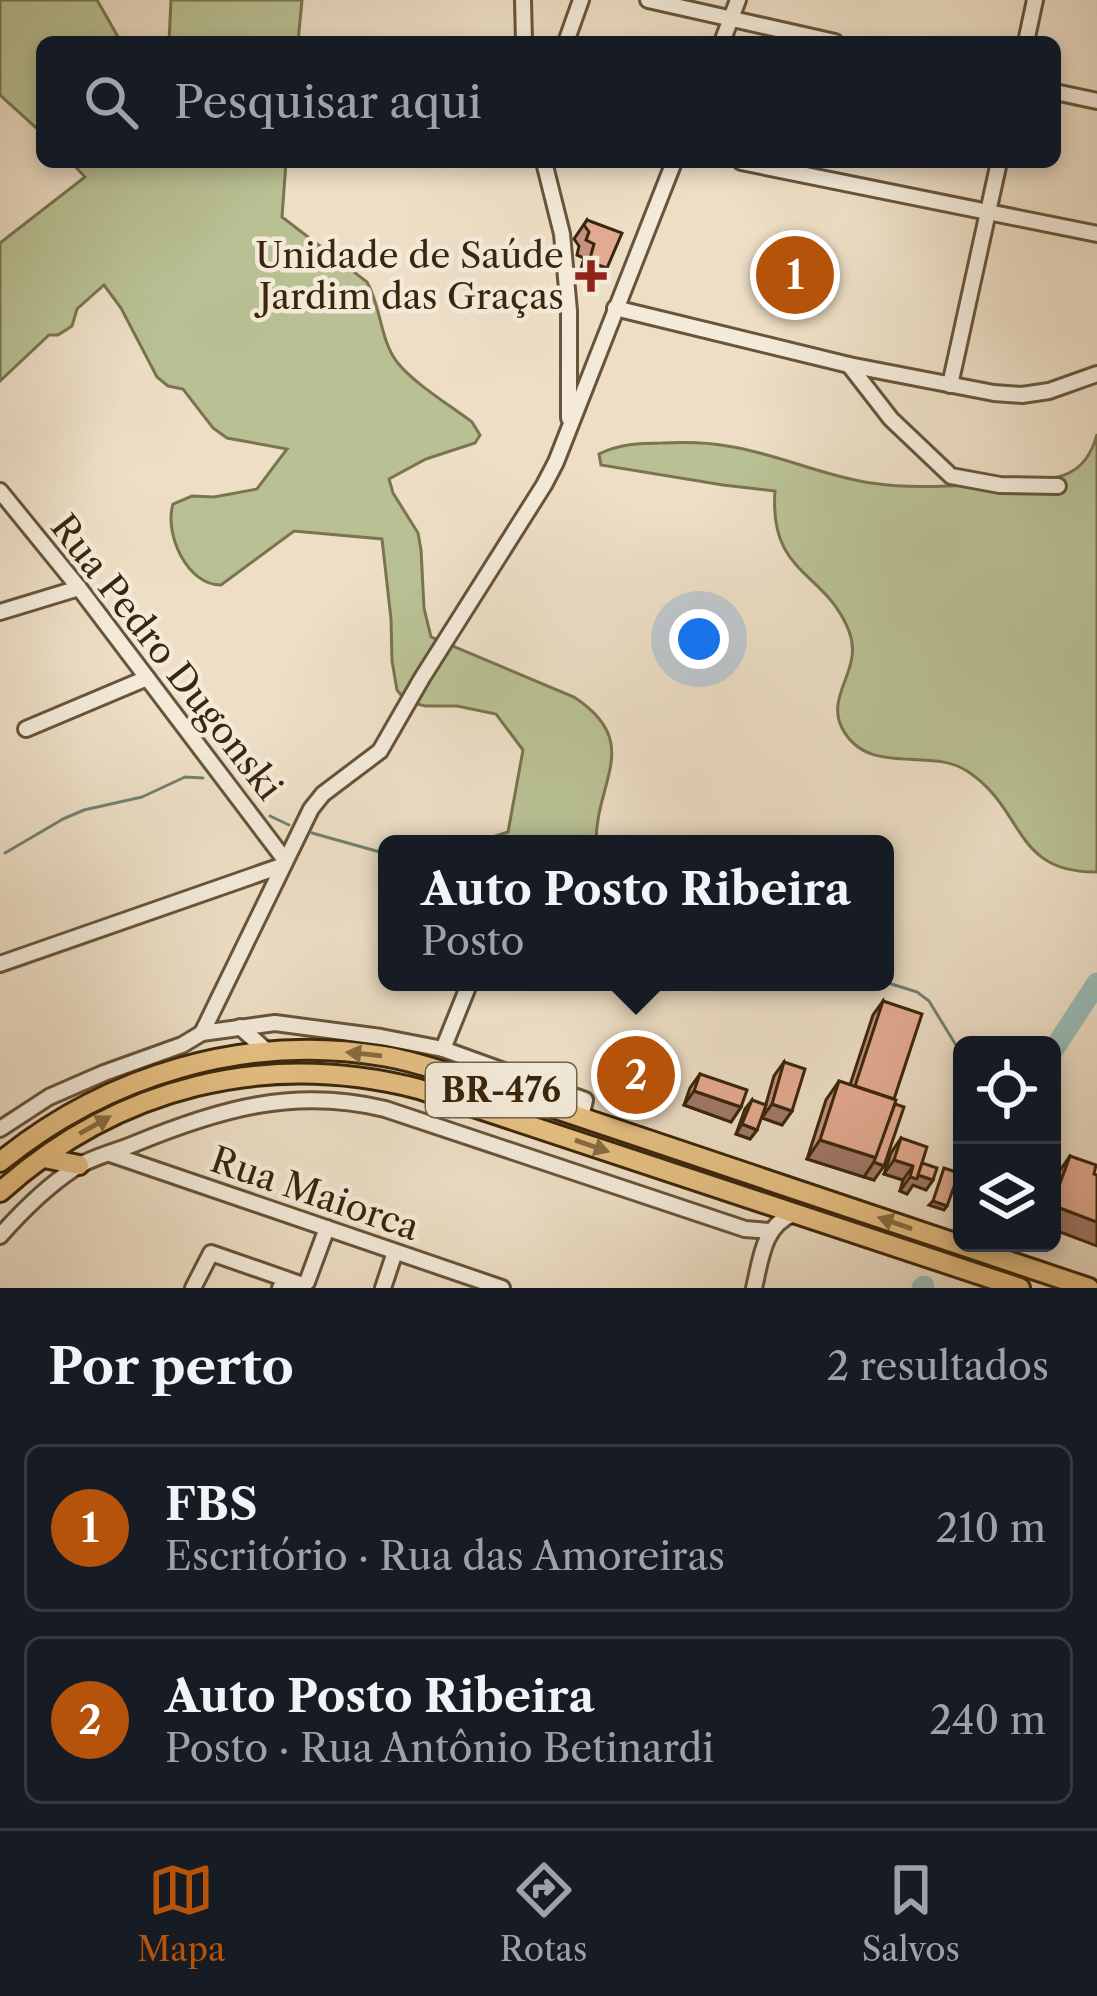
<!DOCTYPE html>
<html lang="pt">
<head>
<meta charset="utf-8">
<style>
  body { margin:0; font-family:"Libre Caslon Text",serif; background:#242831; color:#f1f3f6 }
  .controls { position:absolute; right:36px; bottom:36px; display:grid; overflow:hidden; border-radius:18px; box-shadow:0 6px 18px #0003 }
  .controls button { width:108px; height:108px; display:grid; place-items:center; padding:0; border:0; border-bottom:3px solid #363941; background:#171b24; color:#f1f3f6; font:60px sans-serif }
  .you { position:absolute; left:699px; top:639px; width:42px; height:42px; margin:-30px; border:9px solid #fff; border-radius:50%; background:#1a73e8; box-shadow:0 0 0 18px #1a73e833 }
  .badge { display:grid; place-items:center; width:78px; height:78px; border-radius:50%; background:#b45309; color:#fff; font-size:39px; font-weight:700 }
  .pin { position:absolute; translate:-50% -50%; border:6px solid #fff; box-shadow:0 3px 12px #0006 }
  .popup { position:absolute; left:378px; top:835px; width:516px; height:156px; box-sizing:border-box; display:grid; place-content:center; border-radius:18px; background:#171b24; filter:drop-shadow(0 3px 9px #0005); font-size:39px; white-space:nowrap; color:#9ea1a6 }
  .popup b { font-size:45px; color:#f1f3f6 }
  .popup::after { content:''; position:absolute; left:50%; top:100%; margin-left:-24px; border:24px solid transparent; border-top-color:#171b24 }
  .list { margin:0; padding:0; list-style:none }
  h2 { display:flex; justify-content:space-between; align-items:center; height:156px; margin:0; padding:0 48px; font-size:51px }
  h2 small { font-size:39px; font-weight:400; color:#9ea1a6 }
  .list li { display:grid; grid-template-columns:78px 1fr auto; gap:36px; align-items:center; box-sizing:border-box; height:168px; margin:0 24px 24px; padding:0 24px; border:3px solid #363941; border-radius:18px }
  .list b { display:block; font-size:45px; white-space:nowrap }
  .list p { margin:0; font-size:39px; white-space:nowrap; color:#9ea1a6 }
  .list em { font-size:39px; font-style:normal; color:#9ea1a6 }
  .icon { flex:none; width:66px; height:66px; fill:none; stroke:currentColor; stroke-width:2; stroke-linecap:round; stroke-linejoin:round }
  .map { position:relative; flex:none; width:1097px; height:1288px; overflow:hidden }
  .search { position:absolute; background:#171b24; box-shadow:0 6px 18px #0003; left:36px; right:36px; top:36px; height:132px; display:flex; align-items:center; gap:30px; box-sizing:border-box; padding:0 42px; border-radius:18px; color:#9ea1a6; font-size:45px }
  .sheet { height:540px; background:#171b24 }
  nav { display:flex; justify-content:space-around; align-items:center; box-sizing:border-box; height:168px; border-top:3px solid #363941; background:#171b24; font-size:33px; color:#9ea1a6 }
  nav a { display:grid; justify-items:center; gap:6px }
  nav .on { color:#b45309 }
  .map>svg:first-child { display:block }
  .green { fill:#b9c194; stroke:#7a744f; stroke-width:3 }
  .lines { fill:none; stroke-linecap:round; stroke-linejoin:round }
  .stream { stroke:#738072; stroke-width:3 }
  .river { stroke:#99bcb8; stroke-width:21 }
  .minor-casing { stroke:#675439; stroke-width:20 }
  .major-casing { stroke:#3a260a; stroke-width:24 }
  .minor { stroke:#f3ead9; stroke-width:14 }
  .major { stroke:#e6bf82; stroke-width:18 }
  .wall { fill:#c4927d; stroke:#3a260a; stroke-width:3 }
  .shaded-wall { fill:#a07766; stroke:#3a260a; stroke-width:3 }
  .building { fill:#e4aa91; stroke:#3a260a; stroke-width:3 }
  .oneway { fill:#876b40 }
  .poi-dot { fill:#8f2418; stroke:#f3ead9; stroke-width:4.5 }
  .labels { text-anchor:middle; stroke-width:9; stroke-linejoin:round; paint-order:stroke }
  .shield { fill:#f3ead9; stroke:#726148; stroke-width:3 }
  .shield-label { font-size:33px; font-weight:bold; fill:#3a260a }
  .poi-label { font-size:36px; fill:#3a260a; stroke:#f3ead9; text-anchor:end }
  .street-label { font-size:36px; fill:#3a260a; stroke:#f3ead9 }
</style>
</head>
<body>
<div class="map">
<svg width="1097" height="1288" viewBox="0 0 1097 1288">
  <rect width="100%" height="100%" fill="#eddec5"/>
  <filter id="stains"><feTurbulence type="fractalNoise" baseFrequency=".00167" numOctaves="4"/><feColorMatrix values="0 0 0 0 .2 0 0 0 0 .09 0 0 0 0 .02 0 0 0 .5 -.17"/></filter>
  <radialGradient id="worn" r=".72"><stop offset=".6" stop-color="#630" stop-opacity="0"/><stop offset="1" stop-color="#630" stop-opacity=".3"/></radialGradient>
  <!-- green -->
  <g class="green">
    <polygon points="0,0 97,0 121,42 42,42 42,133 0,95"/>
    <polygon points="171,0 302,0 298,42 169,42"/>
    <path d="M 71,162 L 286,162 L 282,217 L 367,282 C 381,306 380,340 397,362 C 412,382 451,406 472,422 L 480,435 L 475,443 L 426,459 L 389,479 L 393,493 L 418,533 L 421,550 L 424,608 L 431,637 L 574,697 C 644,743 595,781 596,844 L 471,844 L 508,832 L 523,750 L 496,714 L 457,706 L 425,706 L 406,701 L 397,690 L 392,661 L 391,619 L 382,539 L 294,531 L 221,585 C 187,585 164,534 173,504 L 192,496 L 214,497 L 257,489 L 287,449 L 227,438 L 213,428 L 183,389 L 168,386 L 157,377 L 121,308 L 104,285 L 77,309 L 72,326 L 58,335 L 49,335 L 0,381 L 0,243 L 85,177 Z"/>
    <path d="M 1097,434 L 1097,872 C 1012,873 1026,809 967,771 C 929,746 868,778 842,728 C 825,694 864,670 849,631 C 825,570 769,576 775,491 L 723,485 L 601,465 L 599,454 C 619,444 640,443 662,443 C 684,442 706,442 727,446 C 776,453 822,476 871,483 C 918,490 963,485 1010,482 C 1053,479 1085,481 1097,434 Z"/>
  </g>
  <g class="lines">
    <!-- stream -->
    <g class="stream">
      <polyline points="270,816 289,825"/>
      <polyline points="312,833 387,854"/>
      <polyline points="5,853 63,819 84,810 142,797 185,777 203,778"/>
      <polyline points="885,982 917,992 929,1001 962,1055"/>
    </g>
    <!-- river -->
    <g class="river">
      <polyline points="1052,1052 1097,983"/>
      <polyline points="922,1288 924,1286"/>
    </g>
    <!-- minor casing -->
    <g class="minor-casing">
      <g id="minor">
        <polyline points="523,0 524,42"/>
        <polyline points="648,0 835,42"/>
        <polyline points="566,42 581,0"/>
        <polyline points="722,42 738,0"/>
        <polyline points="1026,42 1035,0"/>
        <polyline points="1055,92 1097,101"/>
        <polyline points="544,162 562,234 569,311 569,418"/>
        <polyline points="741,162 1097,234"/>
        <polyline points="615,308 849,365 994,393 1022,395 1049,391 1097,374"/>
        <polyline points="849,365 891,419 951,476 1000,485 1058,486"/>
        <polyline points="950,385 999,162"/>
        <polyline points="0,491 79,588 285,860"/>
        <polyline points="0,612 79,588"/>
        <polyline points="26,729 147,678"/>
        <polyline points="0,964 281,866"/>
        <polyline points="240,1027 268,1052"/>
        <polyline points="202,1033 311,809 323,794 380,751 422,678 544,485 556,462 674,162"/>
        <polyline points="443,1049 470,982"/>
        <polyline points="0,1129 49,1097 104,1073 182,1045 202,1033 275,1023 381,1037 443,1049 585,1100 581,1117"/>
        <polyline points="110,1154 502,1288"/>
        <path d="M 0,1236 C 22,1211 46,1187 75,1168 C 92,1157 115,1152 134,1144 C 219,1109 294,1087 385,1109 L 745,1229 L 769,1231"/>
        <polyline points="193,1288 211,1253 303,1285"/>
        <polyline points="280,1288 303,1285 307,1282 327,1228"/>
        <polyline points="383,1288 395,1252"/>
        <path d="M 754,1288 C 761,1259 763,1226 793,1214"/>
      </g>
    </g>
    <!-- major casing -->
    <g class="major-casing">
      <g id="major">
        <polyline points="44,1158 79,1165"/>
        <path d="M 0,1162 C 107,1075 246,1033 383,1056 C 408,1060 432,1068 455,1075 L 1089,1288"/>
        <path d="M 0,1192 C 118,1086 266,1050 419,1089 L 1020,1288"/>
      </g>
    </g>
    <!-- minor -->
    <use href="#minor" class="minor"/>
    <!-- major -->
    <use href="#major" class="major"/>
  </g>
  <!-- wall -->
  <g class="wall">
    <polygon points="587,220 607,268 597,283 579,276 584,258 577,255 579,246 574,239"/>
    <polygon points="883,1001 894,1099 874,1180 807,1159 826,1100 839,1081 850,1085 873,1015"/>
    <polygon points="784,1062 792,1111 782,1125 762,1118 774,1076"/>
    <polygon points="700,1074 741,1107 731,1122 684,1105 690,1088"/>
    <polygon points="752,1100 757,1130 750,1139 736,1134 745,1109"/>
    <polygon points="901,1138 922,1164 933,1180 926,1190 913,1185 907,1194 900,1191 903,1180 884,1174 891,1153"/>
    <polygon points="1070,1156 1094,1174 1052,1229 1052,1189 1057,1175"/>
  </g>
  <!-- shaded-wall -->
  <g class="shaded-wall">
    <polygon points="589,262 607,268 597,283 579,276"/>
    <polygon points="694,1091 741,1107 731,1122 684,1105"/>
    <polygon points="772,1104 792,1111 782,1125 762,1118"/>
    <polygon points="742,1124 757,1130 750,1139 736,1134"/>
    <polygon points="820,1140 877,1158 864,1177 807,1159"/>
    <polygon points="894,1160 913,1166 903,1180 884,1174"/>
    <polygon points="874,1162 884,1166 874,1180 864,1177"/>
    <polygon points="918,1175 933,1180 926,1190 913,1185 907,1194 900,1191 910,1177"/>
    <polygon points="933,1201 947,1206 944,1210 929,1205"/>
    <polygon points="1052,1205 1097,1222 1097,1246 1052,1229"/>
  </g>
  <!-- building -->
  <g class="building">
    <polygon points="587,220 622,233 607,268 589,262 594,244 586,240 589,232 584,225"/>
    <polygon points="883,1001 922,1014 894,1099 855,1086"/>
    <polygon points="784,1062 805,1069 792,1111 772,1104"/>
    <polygon points="700,1074 747,1090 741,1107 694,1091"/>
    <polygon points="839,1081 896,1100 877,1158 820,1140"/>
    <polygon points="752,1100 766,1105 757,1130 742,1124"/>
    <polygon points="895,1104 904,1107 884,1166 874,1162"/>
    <polygon points="901,1138 927,1147 917,1179 910,1177 913,1166 894,1160"/>
    <polygon points="1070,1156 1096,1165 1094,1174 1097,1175 1097,1222 1052,1205"/>
    <polygon points="922,1163 937,1168 933,1180 918,1175"/>
    <polygon points="944,1168 959,1173 947,1206 933,1201"/>
  </g>
  <!-- one-way arrows -->
  <defs><path id="oneway-solid" d="M-6-.8H1V-3.2L6.5 0L1 3.2V.8H-6Z" transform="scale(3)"/></defs>
  <g class="oneway">
    <use href="#oneway-solid" transform="translate(364 1054) rotate(-174)"/>
    <use href="#oneway-solid" transform="translate(95 1125) rotate(-29)"/>
    <use href="#oneway-solid" transform="translate(592 1146) rotate(19)"/>
    <use href="#oneway-solid" transform="translate(895 1223) rotate(-161)"/>
  </g>
  <!-- markers -->
  <path class="poi-dot" d="M585 258h12v12h12v12h-12v12h-12v-12h-12v-12h12z"/>
  <g class="labels">
    <!-- shield labels -->
    <rect class="shield" x="426" y="1063" width="150" height="54" rx="9"/>
    <g class="shield-label">
      <text x="501" y="1102">BR-476</text>
    </g>
    <!-- poi labels -->
    <g class="poi-label">
      <text x="564" y="268">Unidade de Saúde<tspan x="564" dy="41">Jardim das Graças</tspan></text>
    </g>
    <!-- street labels -->
    <g class="street-label">
      <text transform="translate(167 657) rotate(52)" y="13">Rua Pedro Dugonski</text>
      <text transform="translate(315 1193) rotate(19)" y="13">Rua Maiorca</text>
    </g>
  </g>
  <rect width="100%" height="100%" filter="url(#stains)"/>
  <rect width="100%" height="100%" fill="url(#worn)"/>
</svg>
<div class="controls">
<button><svg class="icon" aria-label="locate" viewBox="0 0 24 24"><circle cx="12" cy="12" r="6"/><path d="M12 2v4M12 18v4M2 12h4M18 12h4"/></svg></button>
<button><svg class="icon" aria-label="layers" viewBox="0 0 24 24"><path d="M12 4l9 5-9 5-9-5zM3 14l9 5 9-5"/></svg></button>
</div>
<div class="you"></div>
<div class="pin badge" style="left:795px;top:275px">1</div>
<div class="pin badge" style="left:636px;top:1075px">2</div>
<div class="popup"><b>Auto Posto Ribeira</b>Posto</div>
<div class="search"><svg class="icon" aria-label="search" viewBox="0 0 24 24"><circle cx="10" cy="10" r="6"/><path d="M15 15l6 6"/></svg>Pesquisar aqui</div>
</div>
<section class="sheet">
<h2>Por perto<small>2 resultados</small></h2>
<ul class="list">
<li><span class="badge">1</span><div><b>FBS</b><p>Escritório · Rua das Amoreiras</p></div><em>210 m</em></li>
<li><span class="badge">2</span><div><b>Auto Posto Ribeira</b><p>Posto · Rua Antônio Betinardi</p></div><em>240 m</em></li>
</ul>
</section>
<nav>
<a class="on"><svg class="icon" aria-label="map" viewBox="0 0 24 24"><path d="M3 6l6-2 6 2 6-2v14l-6 2-6-2-6 2zM9 4v14M15 6v14"/></svg>Mapa</a>
<a><svg class="icon" aria-label="directions" viewBox="0 0 24 24"><path d="M12 3l9 9-9 9-9-9zM9 14v-3h6M13 9l2 2-2 2"/></svg>Rotas</a>
<a><svg class="icon" aria-label="saved" viewBox="0 0 24 24"><path d="M7 4h10v16l-5-4-5 4z"/></svg>Salvos</a>
</nav>
</body>
</html>
